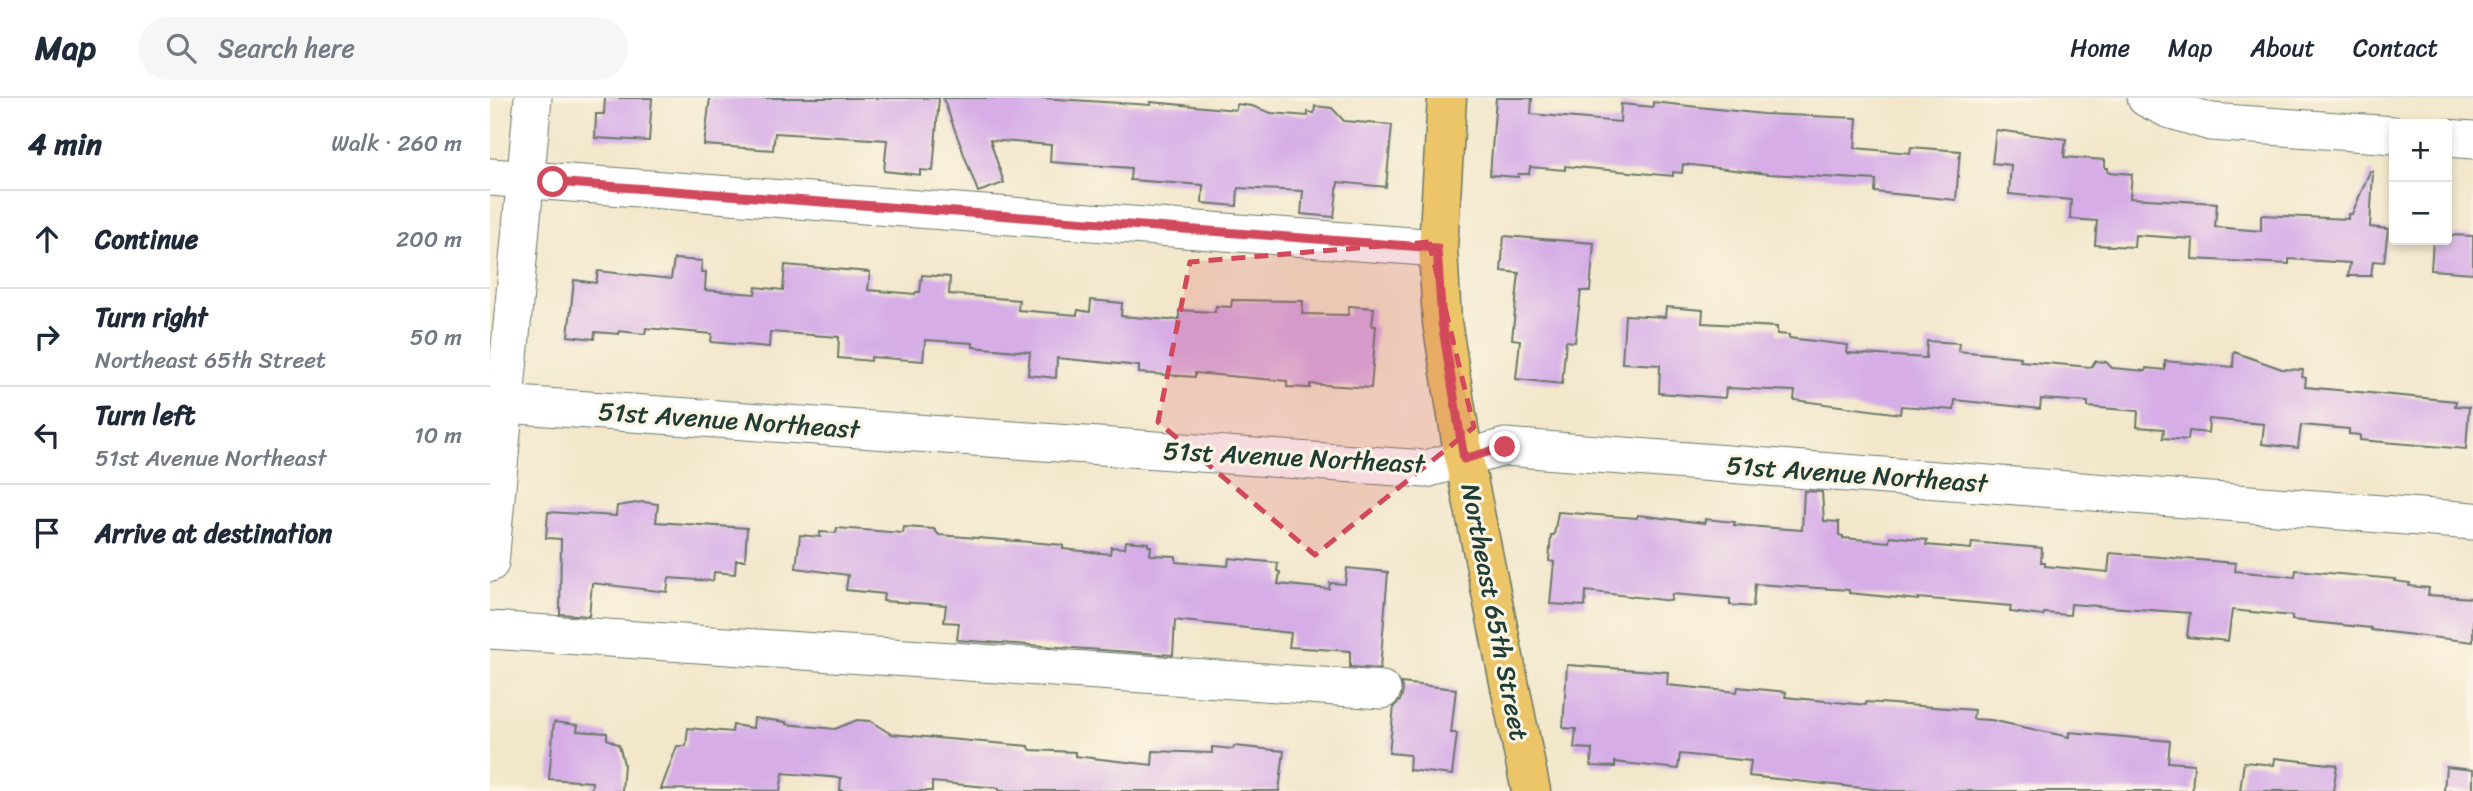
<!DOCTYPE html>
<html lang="en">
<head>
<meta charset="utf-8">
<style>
  body { margin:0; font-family:Sriracha,sans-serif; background:#f6f6f7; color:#1f2937 }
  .controls { position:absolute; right:21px; top:21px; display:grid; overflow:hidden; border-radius:7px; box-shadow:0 4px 10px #0003 }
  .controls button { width:63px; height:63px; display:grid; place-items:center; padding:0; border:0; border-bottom:2px solid #e0e1e3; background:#fff; color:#1f2937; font:35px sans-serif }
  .stop { position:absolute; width:21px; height:21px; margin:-16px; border:5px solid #d1495b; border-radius:50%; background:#fff }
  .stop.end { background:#d1495b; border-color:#fff; box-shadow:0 2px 7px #0008 }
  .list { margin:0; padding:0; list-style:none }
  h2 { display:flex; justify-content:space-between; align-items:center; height:91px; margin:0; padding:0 28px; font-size:30px }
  h2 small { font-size:23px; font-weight:400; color:#747a83 }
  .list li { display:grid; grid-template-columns:46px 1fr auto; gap:21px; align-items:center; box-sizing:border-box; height:98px; padding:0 28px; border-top:2px solid #e0e1e3 }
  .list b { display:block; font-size:26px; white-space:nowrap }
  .list p { margin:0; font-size:23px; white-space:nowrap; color:#747a83 }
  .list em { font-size:23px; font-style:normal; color:#747a83 }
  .icon { flex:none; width:38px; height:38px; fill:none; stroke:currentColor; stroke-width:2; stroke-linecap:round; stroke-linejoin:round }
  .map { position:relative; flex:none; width:1983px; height:693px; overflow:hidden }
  header { display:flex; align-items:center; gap:42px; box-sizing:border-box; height:98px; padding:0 35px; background:#fff; border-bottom:2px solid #e0e1e3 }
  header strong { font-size:33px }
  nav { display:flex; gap:38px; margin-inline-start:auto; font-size:24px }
  .search { width:490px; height:63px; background:#f6f6f7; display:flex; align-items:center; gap:18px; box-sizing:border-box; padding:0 24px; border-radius:38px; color:#747a83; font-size:26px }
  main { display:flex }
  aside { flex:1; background:#fff }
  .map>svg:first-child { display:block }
  .building { fill:#d6ade7 }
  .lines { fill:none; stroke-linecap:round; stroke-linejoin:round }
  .minor-casing { stroke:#697869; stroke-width:39 }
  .major-casing { stroke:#697869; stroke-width:41 }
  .minor { stroke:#fff; stroke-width:37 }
  .major { stroke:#ecc569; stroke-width:38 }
  .route { stroke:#d1495b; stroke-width:9 }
  .marked { fill:#d1495b; fill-opacity:0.2; stroke:#d1495b; stroke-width:5; stroke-dasharray:14 9; stroke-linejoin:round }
  .labels { text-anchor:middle; stroke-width:6; stroke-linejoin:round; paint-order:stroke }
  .street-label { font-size:26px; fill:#1f3d34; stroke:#fcf5e5 }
</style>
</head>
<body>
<header>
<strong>Map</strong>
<div class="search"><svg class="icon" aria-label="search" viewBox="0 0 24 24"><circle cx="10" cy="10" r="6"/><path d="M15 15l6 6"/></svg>Search here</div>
<nav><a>Home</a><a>Map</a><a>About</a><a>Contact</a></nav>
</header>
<main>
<aside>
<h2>4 min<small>Walk · 260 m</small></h2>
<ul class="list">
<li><svg class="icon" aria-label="ahead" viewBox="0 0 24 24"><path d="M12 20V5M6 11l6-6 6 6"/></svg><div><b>Continue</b></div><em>200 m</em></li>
<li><svg class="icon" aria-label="right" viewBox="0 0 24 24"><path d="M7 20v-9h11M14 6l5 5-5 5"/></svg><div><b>Turn right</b><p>Northeast 65th Street</p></div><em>50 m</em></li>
<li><svg class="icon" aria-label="left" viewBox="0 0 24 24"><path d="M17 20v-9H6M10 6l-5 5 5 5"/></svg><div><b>Turn left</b><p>51st Avenue Northeast</p></div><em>10 m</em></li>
<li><svg class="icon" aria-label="arrive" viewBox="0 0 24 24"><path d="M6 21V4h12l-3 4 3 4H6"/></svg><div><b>Arrive at destination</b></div></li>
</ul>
</aside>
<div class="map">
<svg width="1983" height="693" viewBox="0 0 1983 693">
  <rect width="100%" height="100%" fill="#fcf5e5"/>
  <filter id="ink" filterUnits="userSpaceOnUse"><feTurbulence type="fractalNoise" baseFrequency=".0143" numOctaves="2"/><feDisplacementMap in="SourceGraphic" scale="14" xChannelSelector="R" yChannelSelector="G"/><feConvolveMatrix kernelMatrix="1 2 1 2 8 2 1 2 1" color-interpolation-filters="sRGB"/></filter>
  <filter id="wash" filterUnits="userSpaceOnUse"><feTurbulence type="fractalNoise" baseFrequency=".00686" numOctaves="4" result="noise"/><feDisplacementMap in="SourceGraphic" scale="28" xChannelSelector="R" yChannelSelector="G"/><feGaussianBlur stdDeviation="1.57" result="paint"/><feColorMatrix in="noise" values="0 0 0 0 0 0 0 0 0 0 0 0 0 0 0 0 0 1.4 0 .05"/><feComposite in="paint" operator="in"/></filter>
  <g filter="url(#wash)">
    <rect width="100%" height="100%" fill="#f2e7cb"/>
    <g id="blocks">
      <!-- building -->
      <g class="building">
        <polygon points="115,0 162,0 159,43 105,40 106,16 114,16"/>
        <polygon points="220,0 449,0 443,73 430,72 430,77 394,73 397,42 285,35 283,52 214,47"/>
        <polygon points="453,0 550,0 661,7 660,4 746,12 747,6 762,8 781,15 818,18 818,14 824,15 825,8 842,10 854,23 902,27 896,89 848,84 844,119 811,116 813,93 748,90 747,108 712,105 713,87 640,82 641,70 560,64 561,47 500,42 514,85 488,94"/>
        <polygon points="1006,0 1042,0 1041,16 1130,24 1131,6 1163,9 1163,4 1273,16 1367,20 1365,50 1420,55 1421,49 1470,53 1466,102 1385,94 1386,82 1279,76 1193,66 1192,75 1183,74 1183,78 1075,68 1075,72 1040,69 1039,76 1028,76 1028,79 1000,77"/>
        <polygon points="1506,32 1576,41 1574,59 1615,62 1615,70 1618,70 1618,74 1642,76 1640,100 1727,105 1725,129 1771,133 1771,117 1858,121 1858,116 1862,116 1880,73 1883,73 1880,129 1898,131 1894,164 1883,163 1881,178 1858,178 1860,165 1799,161 1799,166 1702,161 1703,141 1645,137 1644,149 1605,147 1607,123 1580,121 1581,102 1519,96 1521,67 1502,65"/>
        <polygon points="1957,137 1983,138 1983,175 1941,172 1943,142 1957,142"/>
        <polygon points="1014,138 1104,145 1100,193 1091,193 1085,244 1076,243 1072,286 1026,281 1030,242 1022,241 1029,175 1011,173"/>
        <polygon points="184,161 212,163 211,174 216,174 215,192 265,196 266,189 293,192 295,167 380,174 378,192 425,196 426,194 430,194 432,177 460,179 459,196 529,202 528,212 587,217 588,212 600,214 601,202 632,205 631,218 679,222 689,221 689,212 725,214 726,208 741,209 742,202 813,203 812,216 858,217 859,208 884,210 882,228 886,228 881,290 820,286 820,290 797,289 797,283 705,275 705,279 649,275 649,268 567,260 566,280 538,277 540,254 483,249 483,245 435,242 433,263 381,259 381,263 348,260 349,239 280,234 279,249 221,244 222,236 156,230 155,236 129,233 129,236 105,234 104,241 78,238 84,182 106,185 108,173 181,181"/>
        <polygon points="1176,209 1213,212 1212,225 1287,229 1287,236 1299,237 1299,240 1358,247 1357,255 1436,260 1437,243 1469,245 1468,253 1531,259 1530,263 1601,269 1605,263 1616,264 1622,270 1656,273 1656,270 1675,272 1675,263 1743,269 1744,254 1792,271 1813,272 1812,279 1816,280 1815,289 1966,303 1965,308 1979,309 1976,351 1870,342 1870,337 1859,336 1859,331 1811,327 1808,350 1772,346 1774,326 1719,321 1718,335 1699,333 1698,342 1673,340 1674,331 1647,329 1648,313 1598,309 1598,304 1551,301 1550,311 1465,302 1464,312 1411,308 1410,316 1304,302 1305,293 1236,290 1235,300 1169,295 1170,267 1132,265 1135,217 1175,219"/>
        <polygon points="1314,393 1332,394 1334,423 1349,424 1349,437 1353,438 1353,440 1399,444 1400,438 1437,442 1436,447 1481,451 1482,444 1552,450 1551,464 1555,464 1555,468 1618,474 1620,455 1746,465 1745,473 1805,479 1806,472 1905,481 1904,483 1920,485 1919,488 1939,490 1938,497 1983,500 1983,544 1881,532 1881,530 1802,522 1802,518 1742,512 1738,543 1697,539 1700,515 1581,506 1580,517 1554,515 1553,518 1520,514 1521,508 1428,500 1428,502 1359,495 1359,492 1265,486 1263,509 1240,507 1240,501 1182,496 1181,503 1096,493 1095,508 1060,506 1064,464 1059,463 1061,437 1064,437 1068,414 1147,420 1148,417 1215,425 1215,421 1245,424 1244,427 1312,432"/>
        <polygon points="153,404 168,406 166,424 257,430 255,462 246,462 245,476 224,474 223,483 179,480 177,494 102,485 99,518 70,516 71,441 56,440 58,414 126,418 127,408"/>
        <polygon points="414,429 444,431 449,437 552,445 573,447 573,451 620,456 621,449 635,450 636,443 658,445 658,448 661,448 660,457 686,458 686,464 738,468 739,460 788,465 787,473 790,474 788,486 839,491 840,485 855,486 857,470 898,474 890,571 860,569 860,553 799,549 801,535 685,522 683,557 467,542 469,525 454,524 456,507 393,503 394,496 356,492 358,477 306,470 310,437 330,439 330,434 346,435 347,430 413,435"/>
        <polygon points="1077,567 1178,574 1177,587 1247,594 1248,589 1296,594 1295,599 1376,607 1376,604 1484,612 1483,621 1501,622 1579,639 1579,634 1680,643 1678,664 1704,666 1702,693 1401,693 1259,678 1261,663 1190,656 1188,671 1125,664 1125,669 1101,668 1102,651 1084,650 1086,631 1073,630"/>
        <polygon points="911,585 966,591 961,635 967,635 962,677 919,672 920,657 899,655 904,608 910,603 913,594"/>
        <polygon points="264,620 296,624 296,626 345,631 367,622 380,623 401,636 538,648 541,652 585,654 585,658 662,667 663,653 722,655 722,649 743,651 744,648 794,653 789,693 509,693 509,690 442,684 442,693 350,693 351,680 293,675 290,693 171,691 187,648 196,648 198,630 242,634 243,627 263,630"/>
        <polygon points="64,624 88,627 87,633 117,635 117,641 129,647 134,666 132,693 101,693 102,684 59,681"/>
        <polygon points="1785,660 1847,667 1843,693 1750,693 1754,664 1784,667"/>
        <polygon points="1956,669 1983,672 1983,693 1954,693"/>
      </g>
    </g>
  </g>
  <g filter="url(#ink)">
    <use href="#blocks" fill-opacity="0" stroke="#697869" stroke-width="2"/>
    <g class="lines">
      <!-- minor casing -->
      <g class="minor-casing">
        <g id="minor">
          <polyline points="1656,0 1678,11 1721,24 1904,37"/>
          <polyline points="1957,40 1983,42"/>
          <polyline points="0,79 948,150"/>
          <polyline points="0,305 936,371 1015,349 1983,423"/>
          <polyline points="0,465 43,0"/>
          <polyline points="0,532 892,592"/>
        </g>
      </g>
      <!-- major casing -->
      <g class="major-casing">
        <polyline id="major" points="957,0 948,150 952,224 974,361 1041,693"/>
      </g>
      <!-- minor -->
      <use href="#minor" class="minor"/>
      <!-- major -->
      <use href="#major" class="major"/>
    </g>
  </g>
  <g class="lines" filter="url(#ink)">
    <!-- route -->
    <polyline class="route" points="63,84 947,150 952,224 974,361 1015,349"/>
  </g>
  <!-- marked area -->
  <path class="marked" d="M 939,144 L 984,329 L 825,457 L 668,324 L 700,164 Z"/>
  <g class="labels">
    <!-- street labels -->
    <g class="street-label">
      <text transform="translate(239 322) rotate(4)" y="9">51st Avenue Northeast</text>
      <text transform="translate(804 359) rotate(3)" y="9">51st Avenue Northeast</text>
      <text transform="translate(1367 376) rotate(4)" y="9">51st Avenue Northeast</text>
      <text transform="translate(1005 514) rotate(79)" y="9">Northeast 65th Street</text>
    </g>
  </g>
</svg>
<div class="controls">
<button>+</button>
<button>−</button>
</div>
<div class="stop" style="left:63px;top:84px"></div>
<div class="stop end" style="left:1015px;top:349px"></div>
</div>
</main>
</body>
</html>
